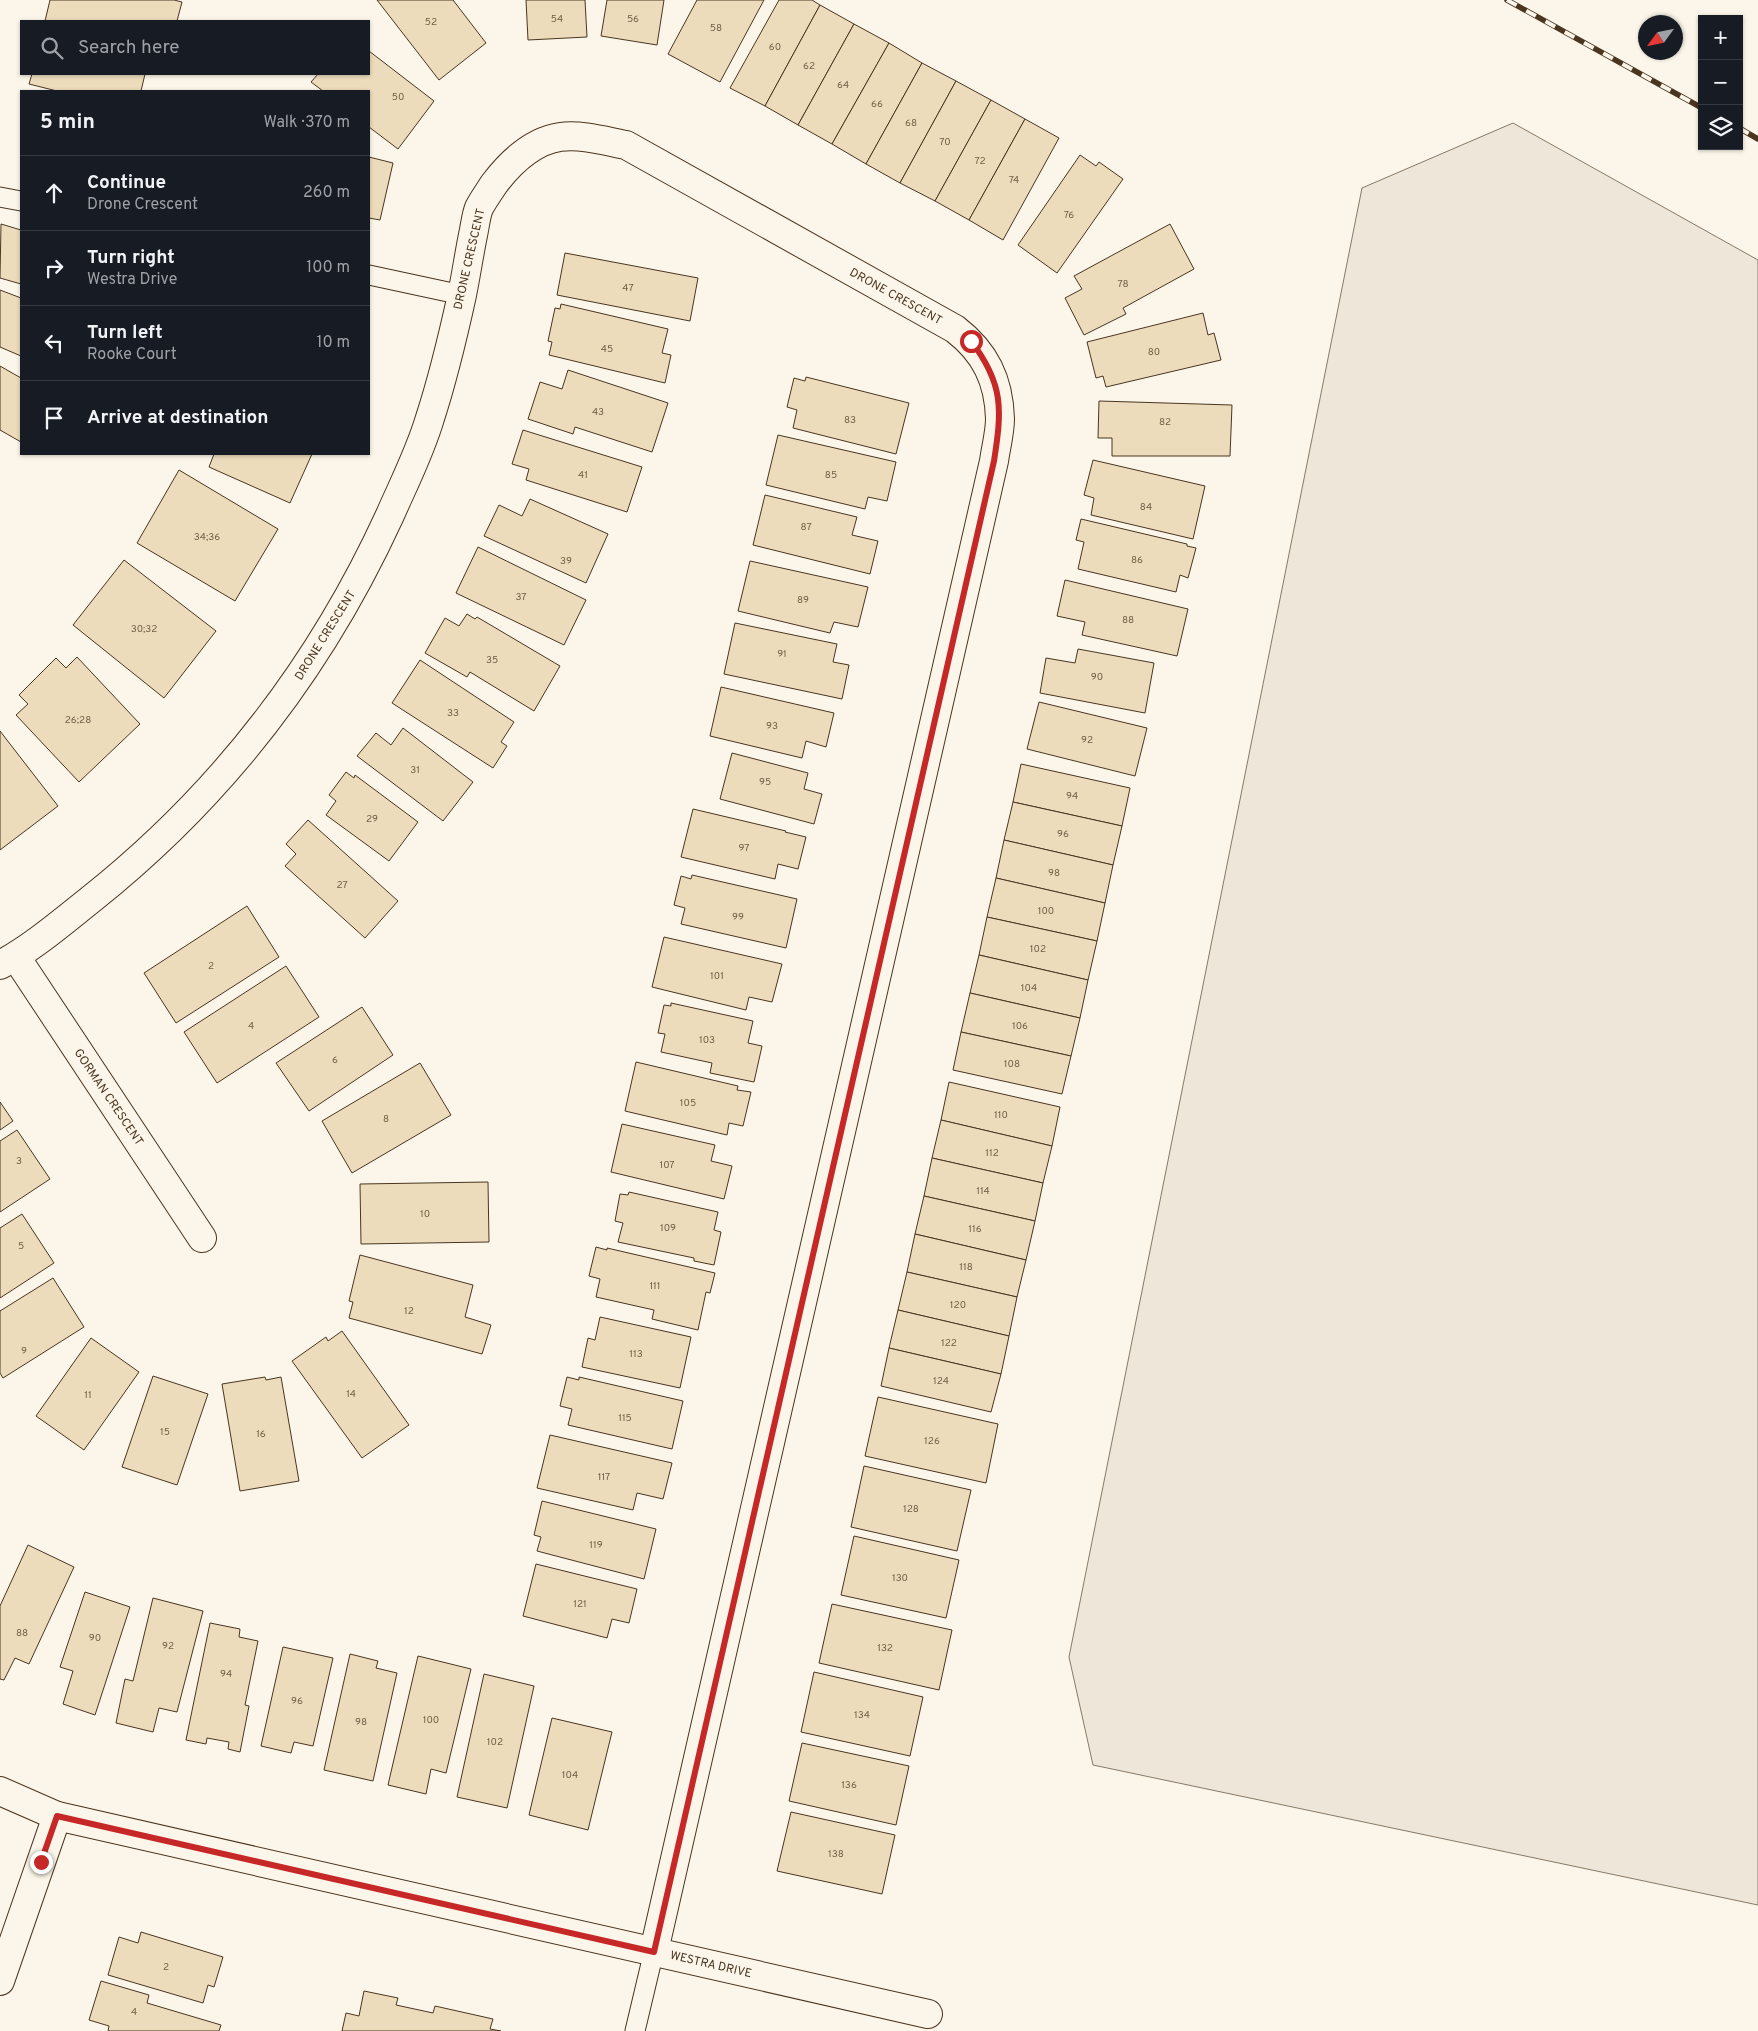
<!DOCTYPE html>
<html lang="en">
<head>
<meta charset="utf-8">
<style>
  body { margin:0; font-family:Overpass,sans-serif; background:#20242c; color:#f1f3f6 }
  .controls { position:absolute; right:15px; top:15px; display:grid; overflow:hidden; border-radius:0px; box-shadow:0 1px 4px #0004 }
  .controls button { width:45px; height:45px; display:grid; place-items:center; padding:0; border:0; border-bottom:1px solid #363941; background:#171b24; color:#f1f3f6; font:25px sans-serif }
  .compass { position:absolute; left:1638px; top:15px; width:45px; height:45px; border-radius:50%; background:#171b24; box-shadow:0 1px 4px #0004; rotate:237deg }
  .stop { position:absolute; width:15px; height:15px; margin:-11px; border:4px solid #c62828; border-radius:50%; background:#fff }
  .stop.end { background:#c62828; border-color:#fff; box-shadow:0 1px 5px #0008 }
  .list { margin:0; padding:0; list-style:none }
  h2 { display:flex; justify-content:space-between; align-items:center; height:65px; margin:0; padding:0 20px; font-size:21px }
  h2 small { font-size:16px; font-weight:400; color:#9ea1a6 }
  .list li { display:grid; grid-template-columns:32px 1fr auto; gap:15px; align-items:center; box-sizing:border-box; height:75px; padding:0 20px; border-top:1px solid #363941 }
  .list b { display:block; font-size:19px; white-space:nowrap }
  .list p { margin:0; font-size:16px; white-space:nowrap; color:#9ea1a6 }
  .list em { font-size:16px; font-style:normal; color:#9ea1a6 }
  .icon { flex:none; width:28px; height:28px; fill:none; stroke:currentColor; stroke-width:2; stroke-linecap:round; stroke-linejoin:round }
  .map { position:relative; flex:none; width:1758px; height:2031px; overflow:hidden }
  .search { position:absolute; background:#171b24; box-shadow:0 1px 4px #0004; left:20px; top:20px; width:350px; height:55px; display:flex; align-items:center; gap:12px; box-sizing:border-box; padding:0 18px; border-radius:0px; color:#9ea1a6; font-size:19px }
  .panel { position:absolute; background:#171b24; box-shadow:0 1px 4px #0004; left:20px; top:90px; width:350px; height:365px; border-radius:0px }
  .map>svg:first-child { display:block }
  .green { fill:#ede6d9; stroke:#887966 }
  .building { fill:#ecdcbc; stroke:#4a3520 }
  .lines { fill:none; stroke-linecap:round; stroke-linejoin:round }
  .lane-casing { stroke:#4a3520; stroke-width:21 }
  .street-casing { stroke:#4a3520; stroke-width:30 }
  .lane { stroke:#fbf6e9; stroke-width:19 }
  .street { stroke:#fbf6e9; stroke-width:28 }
  .rail-casing { stroke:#4a3520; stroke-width:5.5 }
  .rail { stroke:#fbf6e9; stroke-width:4; stroke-dasharray:11; stroke-linecap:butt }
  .route { stroke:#c62828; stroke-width:6 }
  .labels { text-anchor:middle; stroke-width:4; stroke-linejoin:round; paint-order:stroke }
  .number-label { font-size:10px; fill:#725f47 }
  .street-label { font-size:12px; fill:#4a3520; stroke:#fbf6e9 }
</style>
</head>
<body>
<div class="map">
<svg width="1758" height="2031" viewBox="0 0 1758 2031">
  <rect width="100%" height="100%" fill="#fbf6e9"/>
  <!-- green -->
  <polygon class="green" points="1513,123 1758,260 1758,1905 1093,1765 1069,1657 1362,188"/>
  <!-- building -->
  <g class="building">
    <polygon points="50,0 174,0 182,2 177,21 45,21"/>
    <polygon points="377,0 453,0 486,43 439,80"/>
    <polygon points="526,0 585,0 587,37 528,40"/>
    <polygon points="607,0 664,0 657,45 601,36"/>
    <polygon points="697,0 764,0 720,82 668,54"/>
    <polygon points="779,0 812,0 820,5 765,106 730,88"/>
    <polygon points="820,5 854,24 798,125 765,106"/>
    <polygon points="854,24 889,43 832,144 798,125"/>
    <polygon points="889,43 922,63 866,164 832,144"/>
    <polygon points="369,51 434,101 398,149 369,127 369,91 323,91 311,82 318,74 369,74"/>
    <polygon points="922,63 956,81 900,183 866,164"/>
    <polygon points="32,74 145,74 141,91 57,91 29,84"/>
    <polygon points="956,81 991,100 935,201 900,183"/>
    <polygon points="991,100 1025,119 969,220 935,201"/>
    <polygon points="1025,119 1059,138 1003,240 969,220"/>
    <polygon points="1080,155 1096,166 1099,162 1123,179 1057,273 1018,245"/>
    <polygon points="369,157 393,163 380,220 369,218"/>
    <polygon points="1,224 21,230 21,284 0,278"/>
    <polygon points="1170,224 1194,269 1123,308 1126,314 1084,335 1065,298 1082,289 1074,276"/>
    <polygon points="565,253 698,278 690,321 557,295"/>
    <polygon points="0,290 21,298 21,356 0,347"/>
    <polygon points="561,304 668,329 662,353 671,355 665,383 549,355 552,342 548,341 555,308 560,309"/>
    <polygon points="1203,313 1208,335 1214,333 1221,360 1106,387 1103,376 1096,378 1087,342"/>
    <polygon points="0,366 21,378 21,442 0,430"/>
    <polygon points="568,370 668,403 652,452 575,427 573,434 528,419 540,382 562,389"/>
    <polygon points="806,377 909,403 896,454 793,428 797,410 787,407 794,378 805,381"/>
    <polygon points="1099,401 1232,405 1230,456 1112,456 1112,438 1098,438"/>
    <polygon points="523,430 642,467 627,512 526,480 529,469 512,464"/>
    <polygon points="778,435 896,462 887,501 868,497 865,509 766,485"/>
    <polygon points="214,454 312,454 290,503 209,467"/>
    <polygon points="1093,460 1205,486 1193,539 1091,515 1094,498 1084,495"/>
    <polygon points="179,470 278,529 235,601 137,543"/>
    <polygon points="765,495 857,517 852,535 878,541 870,574 753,545"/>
    <polygon points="530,499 608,534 586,583 484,536 499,505 522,516"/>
    <polygon points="1081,519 1187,544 1187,546 1196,548 1188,578 1180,575 1176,592 1078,569 1084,542 1076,540"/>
    <polygon points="478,547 586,600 564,645 456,593"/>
    <polygon points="124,560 216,631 164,698 73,625"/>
    <polygon points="750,561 868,587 858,627 834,622 830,633 738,611"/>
    <polygon points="1065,580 1188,609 1177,656 1082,635 1085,622 1057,616"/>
    <polygon points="467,614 475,619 477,617 560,666 534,711 470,672 467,677 425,653 445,618 459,626"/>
    <polygon points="735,623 837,644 833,662 849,665 842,699 724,674"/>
    <polygon points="1078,649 1154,663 1145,713 1040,693 1046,658 1075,663"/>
    <polygon points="77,657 140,724 79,782 16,715 28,704 19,695 56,658 66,668"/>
    <polygon points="420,660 514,722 501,742 507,746 493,768 392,703"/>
    <polygon points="721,687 834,713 826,747 806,741 802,758 710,736"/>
    <polygon points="1039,702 1147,728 1135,776 1027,749"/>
    <polygon points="403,728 473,782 443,821 357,756 376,733 391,745"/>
    <polygon points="0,731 58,806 0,850"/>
    <polygon points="732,753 808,773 804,789 822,794 814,824 720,799"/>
    <polygon points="1021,764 1130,788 1122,826 1013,802"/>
    <polygon points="346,772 354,778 355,775 418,822 389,861 326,815 336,801 329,795"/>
    <polygon points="1013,802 1122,826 1113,865 1004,840"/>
    <polygon points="693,809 786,831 785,832 806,837 798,869 778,864 775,879 681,857"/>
    <polygon points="308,820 398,901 365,938 285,866 296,854 286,844"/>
    <polygon points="1004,840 1113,865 1105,903 996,878"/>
    <polygon points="692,875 797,899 786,948 681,924 685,908 674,905 681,876 691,879"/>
    <polygon points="996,878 1105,903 1097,941 987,917"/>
    <polygon points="247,906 279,957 176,1023 144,973"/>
    <polygon points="987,917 1097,941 1088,980 979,955"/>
    <polygon points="664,937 782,964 772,1002 749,997 746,1010 652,987"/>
    <polygon points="979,955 1088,980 1080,1018 970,993"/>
    <polygon points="286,966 319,1017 217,1083 184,1032"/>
    <polygon points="970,993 1080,1018 1071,1056 961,1032"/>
    <polygon points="671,1003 753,1021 748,1043 762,1046 754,1082 710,1073 712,1063 661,1052 665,1034 658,1033 664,1005 671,1006"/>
    <polygon points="362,1007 393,1055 309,1111 276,1063"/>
    <polygon points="961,1032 1071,1056 1062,1094 953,1070"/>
    <polygon points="636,1062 738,1086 737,1090 751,1092 743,1126 729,1123 727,1135 625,1111"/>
    <polygon points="420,1063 451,1115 352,1173 322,1121"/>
    <polygon points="949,1082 1060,1107 1052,1146 941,1120"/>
    <polygon points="0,1102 13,1121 0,1130"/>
    <polygon points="941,1120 1052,1146 1043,1183 932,1158"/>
    <polygon points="622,1124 715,1145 711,1161 732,1166 724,1199 611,1172"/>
    <polygon points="17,1130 50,1179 0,1212 0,1141"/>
    <polygon points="932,1158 1043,1183 1035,1221 924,1196"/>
    <polygon points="488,1182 489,1242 361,1244 360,1184"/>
    <polygon points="629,1192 718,1212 714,1230 721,1232 714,1265 694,1261 694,1258 618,1242 623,1223 615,1221 620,1194 628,1195"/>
    <polygon points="924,1196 1035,1221 1026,1260 915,1234"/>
    <polygon points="22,1214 54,1263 0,1298 0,1228"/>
    <polygon points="915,1234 1026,1260 1017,1297 907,1272"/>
    <polygon points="596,1247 607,1250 607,1248 715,1273 710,1293 706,1292 698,1330 652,1319 654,1310 596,1297 600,1279 589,1276"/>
    <polygon points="360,1255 473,1285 465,1317 491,1325 482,1354 349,1318 353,1302 349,1301"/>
    <polygon points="907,1272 1017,1297 1009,1336 898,1310"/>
    <polygon points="53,1278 84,1327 3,1378 0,1373 0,1311"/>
    <polygon points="898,1310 1009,1336 1001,1374 889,1348"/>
    <polygon points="600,1317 691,1337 680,1388 582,1367 588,1338 595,1340"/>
    <polygon points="342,1331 409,1425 362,1458 292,1361 326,1337 328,1341"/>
    <polygon points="91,1338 139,1372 84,1450 36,1416"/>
    <polygon points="889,1348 1001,1374 991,1412 881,1386"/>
    <polygon points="153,1376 208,1394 177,1485 122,1467"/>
    <polygon points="265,1377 266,1380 281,1377 299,1481 240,1491 222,1384"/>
    <polygon points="567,1377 579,1380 579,1377 683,1401 672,1449 568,1425 572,1409 560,1406"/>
    <polygon points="878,1397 998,1424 986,1483 865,1456"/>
    <polygon points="550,1435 672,1463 663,1499 637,1493 633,1510 537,1488"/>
    <polygon points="864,1466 971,1490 957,1551 851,1527"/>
    <polygon points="542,1501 656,1529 644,1579 537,1551 541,1537 534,1535"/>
    <polygon points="854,1536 959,1560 946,1618 841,1595"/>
    <polygon points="28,1545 74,1567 29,1664 15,1658 4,1680 0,1679 0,1606"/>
    <polygon points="536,1564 637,1589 629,1623 612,1619 607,1638 523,1616"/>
    <polygon points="85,1592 130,1607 95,1715 63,1704 73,1671 60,1667"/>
    <polygon points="153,1598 203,1611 177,1712 159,1708 153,1732 116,1723 125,1679 133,1681"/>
    <polygon points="832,1604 952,1630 939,1690 819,1663"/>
    <polygon points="210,1623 240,1629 239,1637 258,1641 245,1705 249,1706 240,1752 228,1749 229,1742 207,1738 206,1744 186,1740"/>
    <polygon points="283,1647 333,1658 313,1746 294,1742 291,1753 261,1746"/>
    <polygon points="350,1654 378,1661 376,1668 397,1673 373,1781 324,1770"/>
    <polygon points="418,1656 471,1669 446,1773 431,1769 426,1794 388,1785"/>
    <polygon points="814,1672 923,1697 910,1756 801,1732"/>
    <polygon points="484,1674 534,1686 507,1808 457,1797"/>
    <polygon points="552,1718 612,1732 588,1830 529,1815"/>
    <polygon points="802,1743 909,1766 896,1825 789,1801"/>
    <polygon points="791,1812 895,1835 882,1894 777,1871"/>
    <polygon points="141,1932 223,1957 214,1987 208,1985 203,2003 108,1975 119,1937 138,1943"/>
    <polygon points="101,1981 149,1995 147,2003 221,2025 219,2031 108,2031 109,2026 89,2020"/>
    <polygon points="364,1991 398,1998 396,2005 433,2013 435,2006 493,2019 490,2029 501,2031 342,2031 346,2013 359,2016"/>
  </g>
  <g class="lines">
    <!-- lane casing -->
    <g class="lane-casing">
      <g id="lane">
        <polyline points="0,197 21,201"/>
        <polyline points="369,275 462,295"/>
        <polyline points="635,2031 654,1951"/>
      </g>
    </g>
    <!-- street casing -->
    <g class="street-casing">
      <g id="street">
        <polyline points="16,957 202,1238"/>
        <path d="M 0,965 C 32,948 61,923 90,900 C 221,796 320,668 390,515 C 404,483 420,452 430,418 C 443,378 453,336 462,295 C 466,275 469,255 473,235 C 475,226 476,215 479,208 C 483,200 489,192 494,184 C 510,163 533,141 560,137 C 581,134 605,141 626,145 L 955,329 C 985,352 999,380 1000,419 C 1000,432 996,447 994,461 L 654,1951"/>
        <polyline points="0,1791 57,1816 928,2014"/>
        <polyline points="0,1981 57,1816"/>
      </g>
    </g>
    <!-- lane -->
    <use href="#lane" class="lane"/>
    <!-- street -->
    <use href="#street" class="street"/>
    <!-- rail casing -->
    <g class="rail-casing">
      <g id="rail">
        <polyline points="1507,0 1702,108"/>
        <polyline points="1739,128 1758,139"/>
      </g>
    </g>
    <!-- rail -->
    <use href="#rail" class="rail"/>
  </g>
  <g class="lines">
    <!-- route -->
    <path class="route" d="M 41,1862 L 57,1816 L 654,1952 L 994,461 C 1002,410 1004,384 971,341"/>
  </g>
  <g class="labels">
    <!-- number labels -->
    <g class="number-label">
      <text x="557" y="22">54</text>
      <text x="633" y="22">56</text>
      <text x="431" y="25">52</text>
      <text x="716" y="31">58</text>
      <text x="775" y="50">60</text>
      <text x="809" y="69">62</text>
      <text x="843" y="88">64</text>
      <text x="398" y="100">50</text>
      <text x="877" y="107">66</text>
      <text x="911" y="126">68</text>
      <text x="945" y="145">70</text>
      <text x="980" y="164">72</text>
      <text x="1014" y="183">74</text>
      <text x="1069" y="218">76</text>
      <text x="1123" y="287">78</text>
      <text x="628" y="291">47</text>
      <text x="607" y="352">45</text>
      <text x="1154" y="355">80</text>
      <text x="598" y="415">43</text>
      <text x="850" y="423">83</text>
      <text x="1165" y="425">82</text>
      <text x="583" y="478">41</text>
      <text x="831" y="478">85</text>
      <text x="1146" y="510">84</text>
      <text x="806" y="530">87</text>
      <text x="207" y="540">34;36</text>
      <text x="1137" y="563">86</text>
      <text x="566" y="564">39</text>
      <text x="521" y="600">37</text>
      <text x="803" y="603">89</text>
      <text x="1128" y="623">88</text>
      <text x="144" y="632">30;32</text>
      <text x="782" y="657">91</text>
      <text x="492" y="663">35</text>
      <text x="1097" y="680">90</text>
      <text x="453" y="716">33</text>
      <text x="78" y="723">26;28</text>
      <text x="772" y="729">93</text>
      <text x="1087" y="743">92</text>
      <text x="415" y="773">31</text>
      <text x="765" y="785">95</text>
      <text x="1072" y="799">94</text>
      <text x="372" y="822">29</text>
      <text x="1063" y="837">96</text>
      <text x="744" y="851">97</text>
      <text x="1054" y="876">98</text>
      <text x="342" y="888">27</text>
      <text x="1046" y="914">100</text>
      <text x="738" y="920">99</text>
      <text x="1038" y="952">102</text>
      <text x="211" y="969">2</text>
      <text x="717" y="979">101</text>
      <text x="1029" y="991">104</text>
      <text x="251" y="1029">4</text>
      <text x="1020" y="1029">106</text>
      <text x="707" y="1043">103</text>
      <text x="335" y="1063">6</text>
      <text x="1012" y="1067">108</text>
      <text x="688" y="1106">105</text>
      <text x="1001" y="1118">110</text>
      <text x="386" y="1122">8</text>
      <text x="992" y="1156">112</text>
      <text x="19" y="1164">3</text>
      <text x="667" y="1168">107</text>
      <text x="983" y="1194">114</text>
      <text x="425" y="1217">10</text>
      <text x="668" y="1231">109</text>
      <text x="975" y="1232">116</text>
      <text x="21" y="1249">5</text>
      <text x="966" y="1270">118</text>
      <text x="655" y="1289">111</text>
      <text x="958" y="1308">120</text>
      <text x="409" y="1314">12</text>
      <text x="949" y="1346">122</text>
      <text x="24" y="1354">9</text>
      <text x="636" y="1357">113</text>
      <text x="941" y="1384">124</text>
      <text x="351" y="1397">14</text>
      <text x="88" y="1398">11</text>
      <text x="625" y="1421">115</text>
      <text x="165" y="1435">15</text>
      <text x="261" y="1437">16</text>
      <text x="932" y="1444">126</text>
      <text x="604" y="1480">117</text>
      <text x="911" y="1512">128</text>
      <text x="596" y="1548">119</text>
      <text x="900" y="1581">130</text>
      <text x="580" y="1607">121</text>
      <text x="22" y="1636">88</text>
      <text x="95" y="1641">90</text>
      <text x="168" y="1649">92</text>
      <text x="885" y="1651">132</text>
      <text x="226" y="1677">94</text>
      <text x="297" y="1704">96</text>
      <text x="862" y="1718">134</text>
      <text x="431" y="1723">100</text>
      <text x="361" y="1725">98</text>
      <text x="495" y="1745">102</text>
      <text x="570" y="1778">104</text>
      <text x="849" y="1788">136</text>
      <text x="836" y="1857">138</text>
      <text x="166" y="1970">2</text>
      <text x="134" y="2015">4</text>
    </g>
    <!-- street labels -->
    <g class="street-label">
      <text transform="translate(469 259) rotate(-77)" y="4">DRONE CRESCENT</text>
      <text transform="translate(896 296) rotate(29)" y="4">DRONE CRESCENT</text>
      <text transform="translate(325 635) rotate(-58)" y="4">DRONE CRESCENT</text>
      <text transform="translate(109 1097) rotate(56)" y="4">GORMAN CRESCENT</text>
      <text transform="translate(711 1964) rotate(13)" y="4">WESTRA DRIVE</text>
    </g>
  </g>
</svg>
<div class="controls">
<button>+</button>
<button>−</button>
<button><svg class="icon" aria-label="layers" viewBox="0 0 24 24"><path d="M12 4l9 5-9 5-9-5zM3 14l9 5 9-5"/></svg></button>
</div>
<svg class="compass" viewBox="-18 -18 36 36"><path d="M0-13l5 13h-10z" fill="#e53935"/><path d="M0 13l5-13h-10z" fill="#9ea1a6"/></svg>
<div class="stop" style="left:971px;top:341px"></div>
<div class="stop end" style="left:41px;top:1862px"></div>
<div class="search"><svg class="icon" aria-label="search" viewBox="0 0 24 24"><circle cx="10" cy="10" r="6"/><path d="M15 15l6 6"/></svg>Search here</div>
<section class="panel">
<h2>5 min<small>Walk · 370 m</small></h2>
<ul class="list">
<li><svg class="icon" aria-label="ahead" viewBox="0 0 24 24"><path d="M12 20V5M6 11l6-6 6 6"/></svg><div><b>Continue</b><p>Drone Crescent</p></div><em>260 m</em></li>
<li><svg class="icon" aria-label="right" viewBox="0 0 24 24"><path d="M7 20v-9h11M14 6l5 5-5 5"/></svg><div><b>Turn right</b><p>Westra Drive</p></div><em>100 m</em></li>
<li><svg class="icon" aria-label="left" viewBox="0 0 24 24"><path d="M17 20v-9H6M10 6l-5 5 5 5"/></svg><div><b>Turn left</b><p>Rooke Court</p></div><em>10 m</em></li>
<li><svg class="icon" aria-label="arrive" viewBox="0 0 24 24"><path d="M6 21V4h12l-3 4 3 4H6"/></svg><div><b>Arrive at destination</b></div></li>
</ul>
</section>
</div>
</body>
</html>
